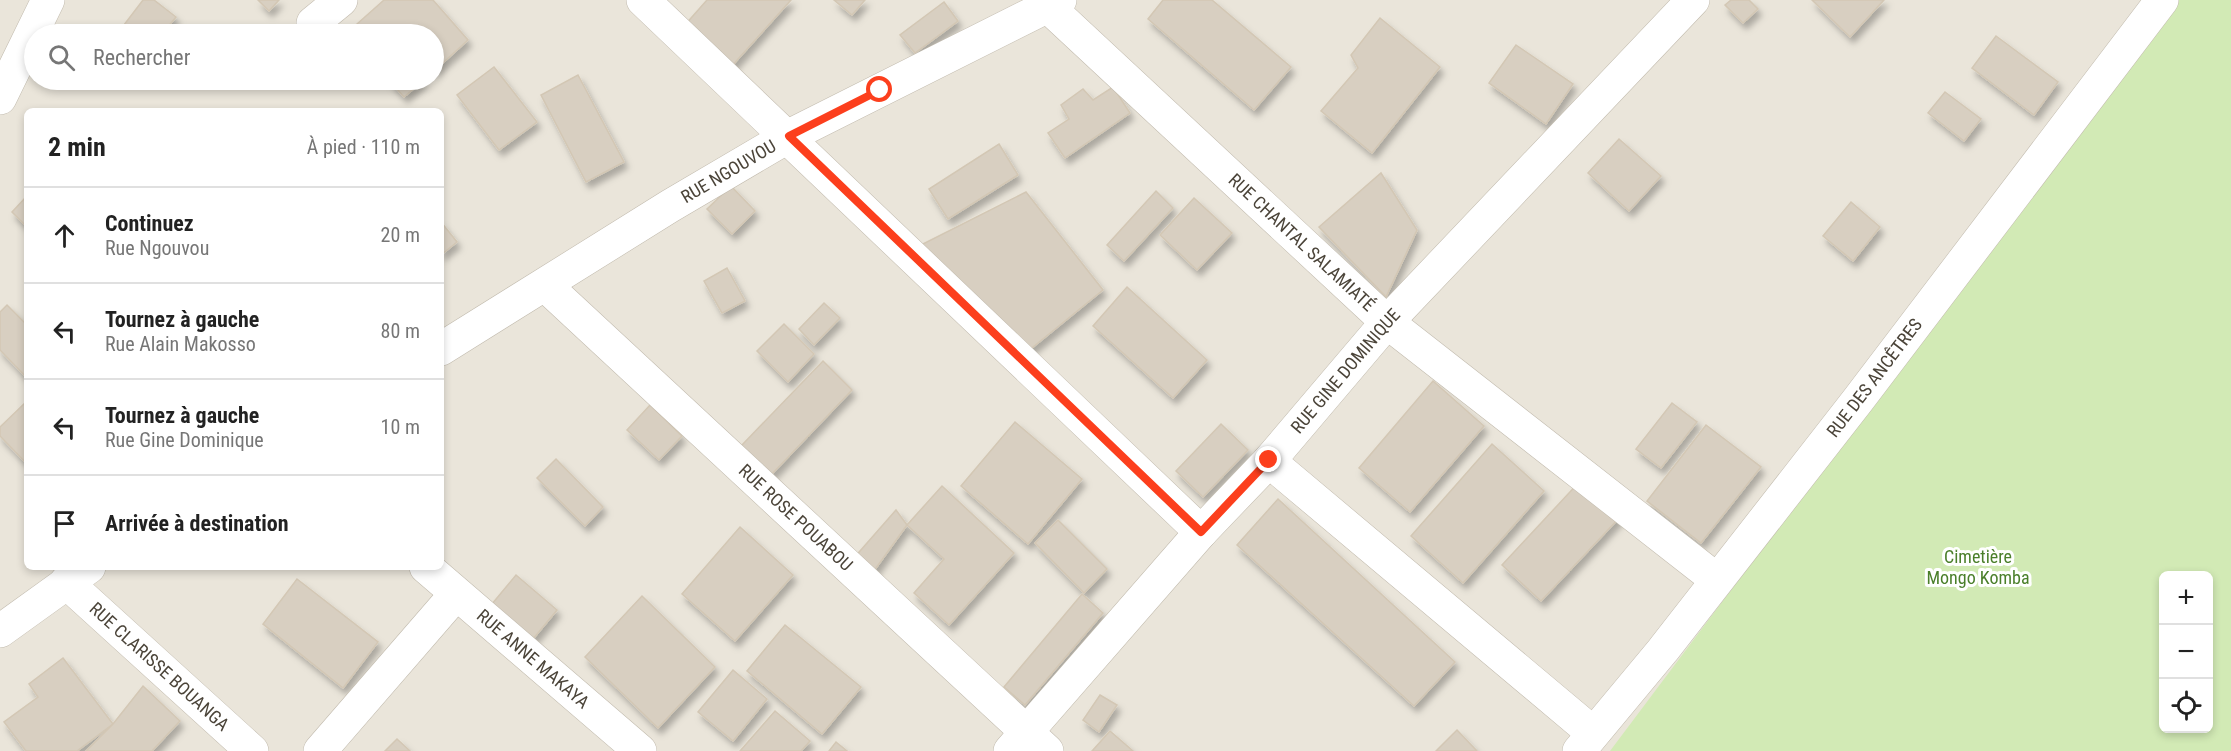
<!DOCTYPE html>
<html lang="fr">
<head>
<meta charset="utf-8">
<style>
  body { margin:0; font-family:"Roboto Condensed",sans-serif; background:#f6f6f6; color:#222 }
  .controls { position:absolute; right:18px; bottom:18px; display:grid; overflow:hidden; border-radius:9px; box-shadow:0 3px 9px #0003 }
  .controls button { width:54px; height:54px; display:grid; place-items:center; padding:0; border:0; border-bottom:2px solid #e0e0e0; background:#fff; color:#222; font:30px sans-serif }
  .stop { position:absolute; width:18px; height:18px; margin:-14px; border:4px solid #fc3f1d; border-radius:50%; background:#fff }
  .stop.end { background:#fc3f1d; border-color:#fff; box-shadow:0 2px 6px #0008 }
  .list { margin:0; padding:0; list-style:none }
  h2 { display:flex; justify-content:space-between; align-items:center; height:78px; margin:0; padding:0 24px; font-size:26px }
  h2 small { font-size:20px; font-weight:400; color:#767676 }
  .list li { display:grid; grid-template-columns:39px 1fr auto; gap:18px; align-items:center; box-sizing:border-box; height:96px; padding:0 24px; border-top:2px solid #e0e0e0 }
  .list b { display:block; font-size:22px; white-space:nowrap }
  .list p { margin:0; font-size:20px; white-space:nowrap; color:#767676 }
  .list em { font-size:20px; font-style:normal; color:#767676 }
  .icon { flex:none; width:33px; height:33px; fill:none; stroke:currentColor; stroke-width:2; stroke-linecap:round; stroke-linejoin:round }
  .map { position:relative; flex:none; width:2231px; height:751px; overflow:hidden }
  .search { position:absolute; background:#fff; box-shadow:0 3px 9px #0003; left:24px; top:24px; width:420px; height:66px; display:flex; align-items:center; gap:15px; box-sizing:border-box; padding:0 21px; border-radius:33px; color:#767676; font-size:22px }
  .panel { position:absolute; background:#fff; box-shadow:0 3px 9px #0003; left:24px; top:108px; width:420px; height:462px; border-radius:9px }
  .map>svg:first-child { display:block }
  .residential { fill:#eae5da; fill-rule:evenodd }
  .green { fill:#d2eab5; fill-rule:evenodd }
  .building { fill:#d8cfc1; stroke:#d3c7b4; stroke-width:1.5; filter:url(#shadow) }
  .lines { fill:none; stroke-linecap:round; stroke-linejoin:round }
  .minor-casing { stroke:#c2bbae; stroke-width:34 }
  .tertiary-casing { stroke:#c2bbae; stroke-width:34 }
  .minor { stroke:#fff; stroke-width:33 }
  .tertiary { stroke:#fff; stroke-width:33 }
  .route { stroke:#fc3f1d; stroke-width:8 }
  .labels { text-anchor:middle; stroke-width:6; stroke-linejoin:round; paint-order:stroke }
  .street-label { font-size:18px; fill:#4b4439; stroke:#fff }
  .park-label { font-size:18px; fill:#4a7f2a; stroke:#fff }
</style>
</head>
<body>
<div class="map">
<svg width="2231" height="751" viewBox="0 0 2231 751">
  <defs>
    <filter id="shadow"><feDropShadow dx="3.5" dy="6" stdDeviation="3" flood-color="#0004"/></filter>
  </defs>
  <rect width="100%" height="100%" fill="#f6f3ec"/>
  <!-- residential -->
  <path class="residential" d="M 0,0 L 2231,0 L 2231,751 L 0,751 ZM 34,34 L 434,34 L 434,80 L 34,80 ZM 27,111 L 441,111 L 441,567 L 27,567 ZM 2164,576 L 2208,576 L 2208,728 L 2164,728 Z"/>
  <!-- green -->
  <path class="green" d="M 2174,0 L 2231,0 L 2231,751 L 1610,751 ZM 2164,576 L 2208,576 L 2208,728 L 2164,728 Z"/>
  <!-- building -->
  <g class="building">
    <polygon points="143,0 154,0 176,17 162,34 117,34"/>
    <polygon points="258,0 279,0 269,11"/>
    <polygon points="384,0 433,0 468,40 434,71 434,34 350,34 348,32"/>
    <polygon points="707,0 791,0 730,68 684,26"/>
    <polygon points="834,0 865,0 852,15"/>
    <polygon points="1163,0 1212,0 1291,67 1254,110 1148,19"/>
    <polygon points="1731,0 1749,0 1758,9 1743,23 1725,5"/>
    <polygon points="1812,0 1884,0 1850,37"/>
    <polygon points="944,2 958,21 915,53 900,35"/>
    <polygon points="1380,18 1440,67 1372,153 1321,111 1358,68 1351,55"/>
    <polygon points="1996,36 2058,82 2034,115 1972,68"/>
    <polygon points="1516,45 1573,84 1546,124 1489,83"/>
    <polygon points="494,67 537,122 499,150 457,95"/>
    <polygon points="578,75 624,162 586,182 541,95"/>
    <polygon points="389,80 424,80 404,97"/>
    <polygon points="1113,87 1130,113 1065,158 1048,133 1069,119 1061,105 1083,89 1093,100"/>
    <polygon points="1945,92 1981,119 1964,141 1928,113"/>
    <polygon points="1619,139 1661,176 1629,211 1588,173"/>
    <polygon points="999,144 1018,175 948,219 929,189"/>
    <polygon points="1381,173 1417,230 1386,297 1319,227"/>
    <polygon points="731,186 755,211 732,234 707,209"/>
    <polygon points="1156,191 1173,208 1124,261 1107,245"/>
    <polygon points="1026,192 1103,290 1022,356 915,248"/>
    <polygon points="27,196 27,227 12,212"/>
    <polygon points="1194,198 1232,233 1197,270 1160,235"/>
    <polygon points="1851,202 1880,227 1853,261 1823,236"/>
    <polygon points="441,222 457,242 441,255"/>
    <polygon points="727,268 745,301 722,313 704,281"/>
    <polygon points="1127,287 1207,360 1173,398 1093,326"/>
    <polygon points="824,303 840,318 814,345 799,329"/>
    <polygon points="7,305 27,325 27,378 0,350 0,312"/>
    <polygon points="784,324 814,354 788,382 757,351"/>
    <polygon points="823,361 852,390 771,475 741,446"/>
    <polygon points="1433,381 1484,426 1410,512 1359,468"/>
    <polygon points="26,402 27,402 27,464 0,436 0,427"/>
    <polygon points="1672,403 1697,422 1661,468 1636,449"/>
    <polygon points="650,405 682,436 659,460 627,430"/>
    <polygon points="1015,422 1082,479 1028,544 961,486"/>
    <polygon points="1221,424 1248,450 1203,497 1176,471"/>
    <polygon points="1706,425 1761,467 1701,543 1647,501"/>
    <polygon points="1492,444 1544,491 1463,583 1411,536"/>
    <polygon points="556,459 603,507 585,526 537,478"/>
    <polygon points="1582,479 1621,516 1541,601 1502,565"/>
    <polygon points="942,486 1014,553 949,625 914,593 944,559 907,525"/>
    <polygon points="1278,499 1455,662 1414,706 1237,545"/>
    <polygon points="896,510 907,525 871,575 853,559"/>
    <polygon points="1058,520 1107,569 1084,593 1035,543"/>
    <polygon points="740,527 793,575 735,641 682,594"/>
    <polygon points="516,575 557,610 533,639 492,604"/>
    <polygon points="297,579 378,642 343,688 263,624"/>
    <polygon points="1082,594 1103,613 1025,705 1004,687"/>
    <polygon points="642,596 715,667 658,728 585,657"/>
    <polygon points="785,625 861,687 822,734 747,671"/>
    <polygon points="63,658 113,724 77,751 26,751 4,722 38,697 29,684"/>
    <polygon points="733,670 767,699 733,741 698,712"/>
    <polygon points="143,686 180,721 152,751 86,751 113,724"/>
    <polygon points="1100,695 1117,705 1099,732 1083,720"/>
    <polygon points="775,711 810,741 801,751 740,751"/>
    <polygon points="1457,730 1477,751 1436,751"/>
    <polygon points="1110,731 1133,751 1092,751"/>
    <polygon points="397,739 410,751 385,751"/>
    <polygon points="836,742 847,751 829,751"/>
  </g>
  <g class="lines">
    <!-- minor casing -->
    <g class="minor-casing">
      <g id="minor">
        <polyline points="643,0 1201,532"/>
        <path id="s1" d="M 1041,0 L 1387,322 L 1717,580"/>
        <polyline points="313,23 341,0"/>
        <path id="s2" d="M 545,285 L 1047,751"/>
        <path id="s3" d="M 441,349 L 670,206 L 789,136 L 1060,0"/>
        <polyline points="1269,461 1593,733"/>
        <path id="s4" d="M 426,567 L 640,751"/>
        <path id="s5" d="M 66,582 L 252,751"/>
        <polyline points="0,631 89,567"/>
        <polyline points="320,751 456,594"/>
        <path id="s6" d="M 1010,751 L 1201,532 L 1269,461 L 1387,322 L 1693,0"/>
        <path id="s7" d="M 1579,751 L 1663,650 L 1858,400 L 2162,0"/>
      </g>
    </g>
    <!-- tertiary casing -->
    <g class="tertiary-casing">
      <polyline id="tertiary" points="0,98 48,0"/>
    </g>
    <!-- minor -->
    <use href="#minor" class="minor"/>
    <!-- tertiary -->
    <use href="#tertiary" class="tertiary"/>
  </g>
  <g class="lines">
    <!-- route -->
    <polyline class="route" points="880,90 789,136 1201,532 1269,460"/>
  </g>
  <g class="labels">
    <!-- street labels -->
    <g class="street-label">
      <text dy="6" stroke="none"><textPath href="#s3" startOffset="338">RUE NGOUVOU</textPath></text>
      <text dy="6" stroke="none"><textPath href="#s1" startOffset="356">RUE CHANTAL SALAMIATÉ</textPath></text>
      <text dy="6" stroke="none"><textPath href="#s6" startOffset="507">RUE GINE DOMINIQUE</textPath></text>
      <text dy="6" stroke="none"><textPath href="#s7" startOffset="476">RUE DES ANCÊTRES</textPath></text>
      <text dy="6" stroke="none"><textPath href="#s2" startOffset="342">RUE ROSE POUABOU</textPath></text>
      <text dy="6" stroke="none"><textPath href="#s4" startOffset="141">RUE ANNE MAKAYA</textPath></text>
      <text dy="6" stroke="none"><textPath href="#s5" startOffset="126">RUE CLARISSE BOUANGA</textPath></text>
    </g>
    <!-- park labels -->
    <g class="park-label">
      <text x="1978" y="563">Cimetière<tspan x="1978" dy="21">Mongo Komba</tspan></text>
    </g>
  </g>
</svg>
<div class="controls">
<button>+</button>
<button>−</button>
<button><svg class="icon" aria-label="locate" viewBox="0 0 24 24"><circle cx="12" cy="12" r="6"/><path d="M12 2v4M12 18v4M2 12h4M18 12h4"/></svg></button>
</div>
<div class="stop" style="left:880px;top:90px"></div>
<div class="stop end" style="left:1269px;top:460px"></div>
<div class="search"><svg class="icon" aria-label="search" viewBox="0 0 24 24"><circle cx="10" cy="10" r="6"/><path d="M15 15l6 6"/></svg>Rechercher</div>
<section class="panel">
<h2>2 min<small>À pied · 110 m</small></h2>
<ul class="list">
<li><svg class="icon" aria-label="ahead" viewBox="0 0 24 24"><path d="M12 20V5M6 11l6-6 6 6"/></svg><div><b>Continuez</b><p>Rue Ngouvou</p></div><em>20 m</em></li>
<li><svg class="icon" aria-label="left" viewBox="0 0 24 24"><path d="M17 20v-9H6M10 6l-5 5 5 5"/></svg><div><b>Tournez à gauche</b><p>Rue Alain Makosso</p></div><em>80 m</em></li>
<li><svg class="icon" aria-label="left" viewBox="0 0 24 24"><path d="M17 20v-9H6M10 6l-5 5 5 5"/></svg><div><b>Tournez à gauche</b><p>Rue Gine Dominique</p></div><em>10 m</em></li>
<li><svg class="icon" aria-label="arrive" viewBox="0 0 24 24"><path d="M6 21V4h12l-3 4 3 4H6"/></svg><div><b>Arrivée à destination</b></div></li>
</ul>
</section>
</div>
</body>
</html>
